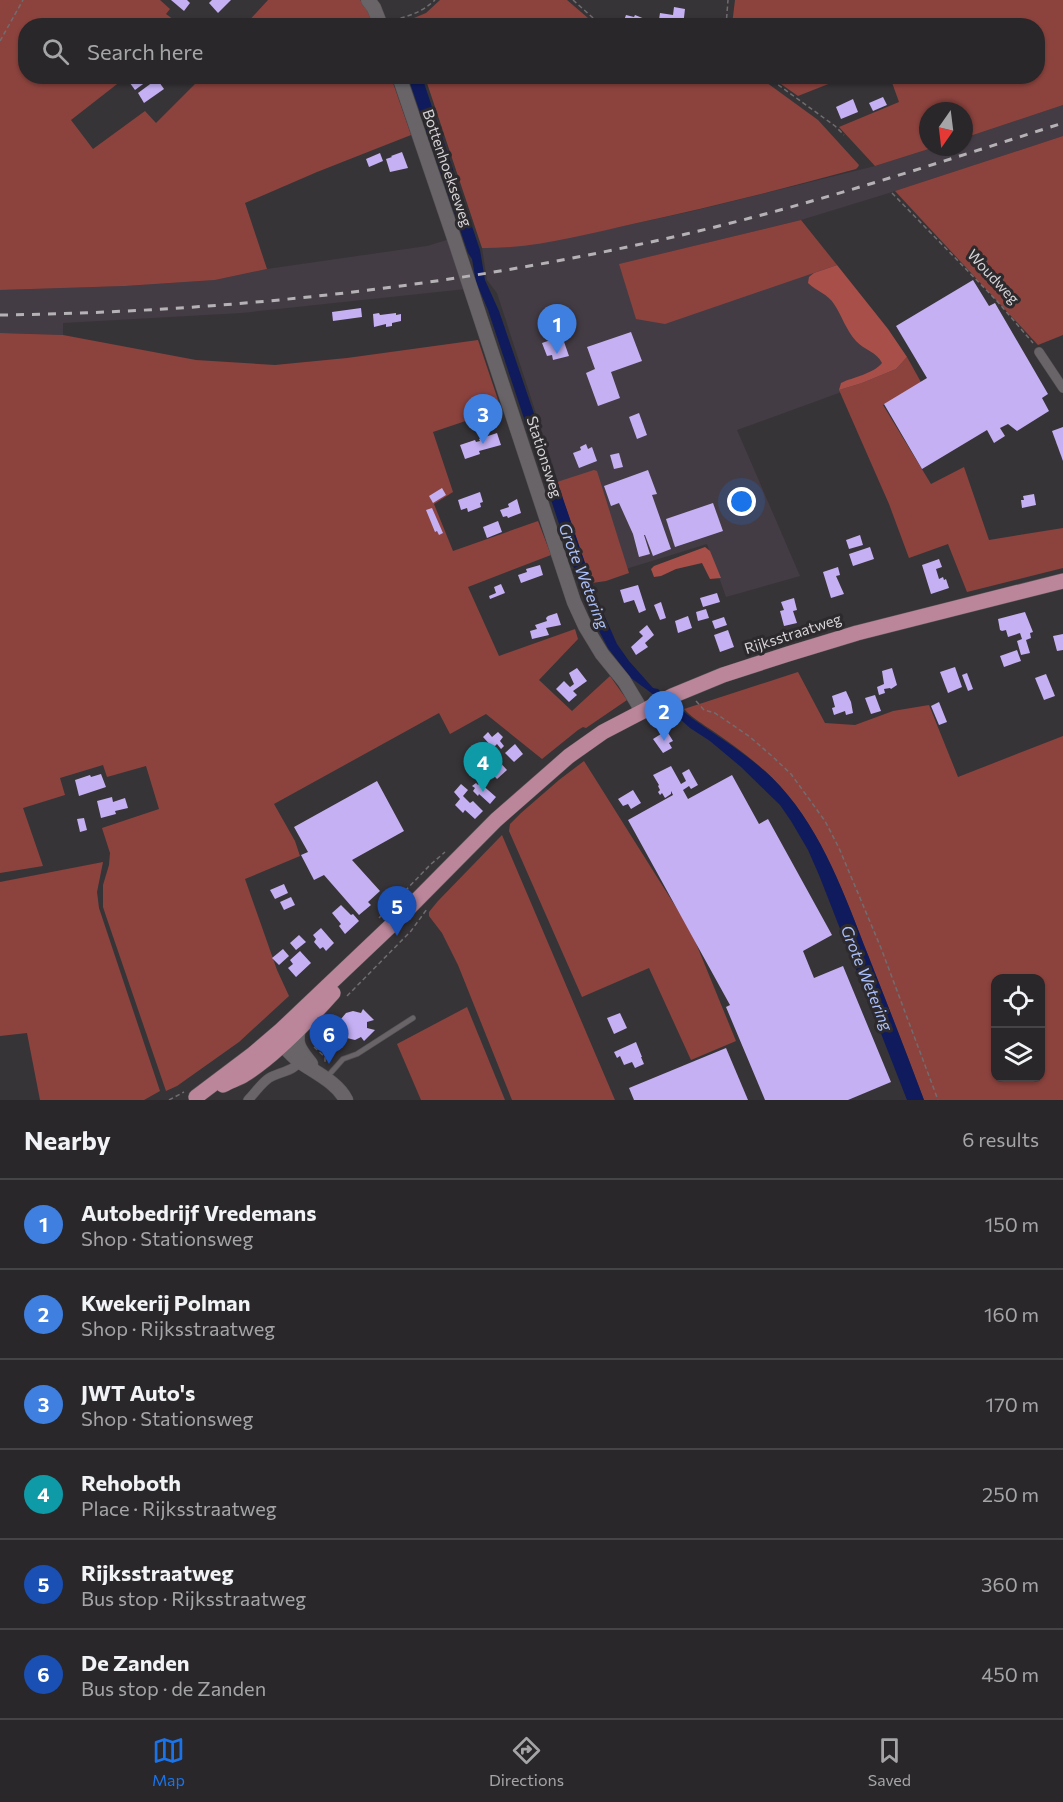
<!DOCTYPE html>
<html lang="en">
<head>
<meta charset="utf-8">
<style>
  body { margin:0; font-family:Commissioner,sans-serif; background:#353335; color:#f1f3f6 }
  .controls { position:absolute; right:18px; bottom:18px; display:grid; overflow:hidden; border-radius:12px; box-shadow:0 2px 4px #0004 }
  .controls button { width:54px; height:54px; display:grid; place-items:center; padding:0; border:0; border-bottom:2px solid #454446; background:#292729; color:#f1f3f6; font:30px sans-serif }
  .compass { position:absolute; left:919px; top:102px; width:54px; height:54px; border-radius:50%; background:#292729; box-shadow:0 2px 4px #0004; rotate:194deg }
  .you { position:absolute; left:742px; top:502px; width:21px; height:21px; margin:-15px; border:4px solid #fff; border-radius:50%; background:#1a73e8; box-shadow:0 0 0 9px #1a73e833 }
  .badge { display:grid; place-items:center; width:39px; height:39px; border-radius:50%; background:#1a73e8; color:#fff; font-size:20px; font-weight:700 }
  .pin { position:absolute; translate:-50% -50px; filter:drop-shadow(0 2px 3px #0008) }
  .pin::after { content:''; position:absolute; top:32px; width:21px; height:18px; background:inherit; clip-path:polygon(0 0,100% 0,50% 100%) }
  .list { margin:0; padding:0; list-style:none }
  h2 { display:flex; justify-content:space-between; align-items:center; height:78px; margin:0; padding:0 24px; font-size:26px }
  h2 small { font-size:20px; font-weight:400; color:#a5a5a8 }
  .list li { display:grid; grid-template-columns:39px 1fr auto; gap:18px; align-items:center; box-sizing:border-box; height:90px; padding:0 24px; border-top:2px solid #454446 }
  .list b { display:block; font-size:22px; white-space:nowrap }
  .list p { margin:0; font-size:20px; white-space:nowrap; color:#a5a5a8 }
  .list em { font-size:20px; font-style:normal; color:#a5a5a8 }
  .icon { flex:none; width:33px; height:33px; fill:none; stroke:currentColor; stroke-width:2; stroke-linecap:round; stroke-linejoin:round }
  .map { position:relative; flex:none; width:1063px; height:1100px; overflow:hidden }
  .search { position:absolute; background:#292729; box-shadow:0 2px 4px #0004; left:18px; right:18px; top:18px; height:66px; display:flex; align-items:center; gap:15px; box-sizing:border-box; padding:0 21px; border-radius:24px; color:#a5a5a8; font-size:22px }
  .sheet { height:618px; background:#292729 }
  nav { display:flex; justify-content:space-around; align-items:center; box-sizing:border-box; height:84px; border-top:2px solid #454446; background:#292729; font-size:16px; color:#a5a5a8 }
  nav a { display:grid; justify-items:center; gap:3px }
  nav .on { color:#1a73e8 }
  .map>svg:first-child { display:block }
  .built { fill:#443c44 }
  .green { fill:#8c433e; fill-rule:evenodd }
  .forest { fill:#a84f49 }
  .water { fill:#101b5d }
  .building { fill:#c4b0f3 }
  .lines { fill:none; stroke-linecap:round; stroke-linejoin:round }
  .lane-casing { stroke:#565356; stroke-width:6 }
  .street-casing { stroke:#565356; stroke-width:10 }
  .secondary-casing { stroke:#565356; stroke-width:15 }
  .primary-casing { stroke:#565356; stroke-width:16 }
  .path { stroke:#706d70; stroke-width:1.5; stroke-dasharray:4.5 3; stroke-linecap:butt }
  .lane { stroke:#686468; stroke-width:4.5 }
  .street { stroke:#686468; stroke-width:9 }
  .secondary { stroke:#686468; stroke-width:14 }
  .primary { stroke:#bb869a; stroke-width:15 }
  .rail { stroke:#b5b2b5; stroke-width:3; stroke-dasharray:8 8; stroke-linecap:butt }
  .labels { text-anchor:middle; stroke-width:6; stroke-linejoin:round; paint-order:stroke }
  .street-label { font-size:15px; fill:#d6d3d6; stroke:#2d2a2d }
  .water-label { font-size:16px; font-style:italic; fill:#abc1fd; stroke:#2d2a2d }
</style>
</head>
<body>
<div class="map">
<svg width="1063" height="1100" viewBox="0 0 1063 1100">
  <rect width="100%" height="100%" fill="#373437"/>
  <!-- built -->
  <g class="built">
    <polygon points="1063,105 1063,136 889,193 801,220 620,264 834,264 910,367 737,430 800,576 726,597 707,544 590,580 497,293 487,280 482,248 498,248 545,242 605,230 693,211 875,166 935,147 964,147 964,138"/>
    <polygon points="450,239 466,289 241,313 63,323 63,335 0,333 0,290 125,286 215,280 267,269 427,246"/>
  </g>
  <!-- green -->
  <g class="green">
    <polygon points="0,0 160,0 170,9 166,14 181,25 26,26 26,76 123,77 121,81 71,120 93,149 145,111 156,123 203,76 391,77 411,135 317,172 245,203 267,269 215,280 125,286 0,290"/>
    <path d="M 268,0 L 360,0 C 368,5 370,17 373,25 L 244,26 Z"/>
    <polygon points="440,0 567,0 595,24 594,26 412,25 409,20 426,13"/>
    <polygon points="735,0 1063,0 1063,105 964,138 964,111 928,111 928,147 935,147 875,166 839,127 899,102 890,77 1038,76 1038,26 732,25"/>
    <path d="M 425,77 L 759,77 L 818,120 L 859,165 L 858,167 L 856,169 C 783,189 710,207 637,223 C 588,234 533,249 482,248 Z"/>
    <polygon points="771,77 846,77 798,96"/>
    <polygon points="1063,136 1063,335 1038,345 895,191"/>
    <polygon points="801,220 837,265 665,324 636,319 619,264"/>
    <polygon points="0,333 63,335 196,360 275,365 347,358 478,340 501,409 433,432 453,492 434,504 453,551 538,521 551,555 468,587 499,656 575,629 578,639 539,680 572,711 610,676 627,700 586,728 583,727 578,730 542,759 486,714 450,734 439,713 274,804 295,841 300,856 245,879 277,970 289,996 239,1042 177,1086 166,1091 107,919 103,907 103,885 109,865 110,853 102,828 159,809 146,766 107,777 103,765 60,778 65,795 23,808 43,866 0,873"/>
    <polygon points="907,357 922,384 883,405 931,484 964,467 989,540 1063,528 1063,568 967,592 948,544 909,558 889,504 839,390 862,383 896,369"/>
    <polygon points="594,470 597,471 629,573 606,581 592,583 557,482"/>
    <path d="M 798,672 L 825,723 L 855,725 L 893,711 L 929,705 L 958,777 L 1063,736 L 1063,1100 L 924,1100 C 906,1052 887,1003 868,955 C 845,896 823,834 780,786 C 762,766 735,746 713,731 C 703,724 692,718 684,709 ZM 996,978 L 1040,978 L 1040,1078 L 996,1078 Z"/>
    <polygon points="584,761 691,931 736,1041 691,1060 649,968 582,997 509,831 510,824 521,813 559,780"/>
    <polygon points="502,835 615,1100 512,1100 458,965 442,933 429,916 429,912 438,901"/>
    <polygon points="103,862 97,892 99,908 160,1091 144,1100 40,1100 27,1033 0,1036 0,882"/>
    <polygon points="467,1007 505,1100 421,1100 397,1044"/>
  </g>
  <!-- forest -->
  <g class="forest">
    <path d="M 837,265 L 888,329 L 907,357 L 896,369 L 862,383 L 839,390 L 841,383 C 853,377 873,374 882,363 C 877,352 864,350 856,341 C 846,330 842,316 834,304 C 828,294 816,291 808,283 L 809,277 L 814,273 Z"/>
    <polygon points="705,547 710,551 721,578 710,579 702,563 676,569 661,576 654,577 651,569 654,566"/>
  </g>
  <!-- water -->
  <path class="water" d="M 408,77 L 422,77 L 480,250 L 485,280 L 499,311 L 598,601 L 617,644 L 629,661 L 653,688 L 658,689 C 670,699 681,710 693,719 C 723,740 755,759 780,786 C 823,833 845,896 868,955 C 887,1003 906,1052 924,1100 L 907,1100 L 819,875 L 808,850 L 791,821 L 780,805 L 741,767 L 710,741 L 690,728 L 650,692 L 631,678 L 608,648 L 589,612 L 581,590 L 488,310 L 476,282 L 472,259 L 468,253 Z"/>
  <!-- building -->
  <g class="building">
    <polygon points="171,0 187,0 190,3 184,11"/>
    <polygon points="212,0 231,0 218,13 209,3"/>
    <polygon points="674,7 685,9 683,26 658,26 660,13 673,15"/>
    <polygon points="626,15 634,17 635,15 650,21 648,26 622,26"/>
    <polygon points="130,76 154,76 135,90 127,79"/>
    <polygon points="157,79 164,89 144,103 138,93"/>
    <polygon points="883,97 887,105 873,111 869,103"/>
    <polygon points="853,99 858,112 841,119 836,107"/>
    <polygon points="402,152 408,168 390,172 386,159 392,157 391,156"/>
    <polygon points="380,153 383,161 369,167 366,159"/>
    <polygon points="973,280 989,306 995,303 1048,394 1042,398 1049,411 1017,431 1008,424 1000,428 1005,436 994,443 987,430 922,469 884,404 927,378 896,326"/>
    <polygon points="361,308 362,317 333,321 332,312"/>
    <polygon points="379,313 380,315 396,313 396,315 401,314 401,321 392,323 392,326 386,327 386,324 374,327 373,314"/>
    <polygon points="631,332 642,361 611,372 620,398 598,406 586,373 595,369 587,347"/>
    <polygon points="562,336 569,356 553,360 552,355 547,356 542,343"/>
    <polygon points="639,413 647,435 637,439 629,417"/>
    <polygon points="1063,427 1063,461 1052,431"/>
    <polygon points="497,433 501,445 479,451 480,454 465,459 460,445 475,440 476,442 480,441 479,439"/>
    <polygon points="586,444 588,449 592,447 597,461 579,468 573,453 581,450 580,447"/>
    <polygon points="619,453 623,467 614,469 610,455"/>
    <polygon points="648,470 657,494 652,495 671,549 653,556 645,535 644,535 650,554 639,557 633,534 619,503 611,506 604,486"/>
    <polygon points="442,488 446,495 433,503 429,496"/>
    <polygon points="480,492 483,502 480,503 481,507 468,512 467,508 461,510 458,500"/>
    <polygon points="1034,494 1036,505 1022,508 1021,500 1024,500 1023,496"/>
    <polygon points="517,499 521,513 508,518 507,516 503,517 500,510 509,507 508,504"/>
    <polygon points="713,503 723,531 675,547 666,519"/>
    <polygon points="432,508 443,533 439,535 437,531 435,532 426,510"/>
    <polygon points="498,521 502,532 487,538 483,527"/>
    <polygon points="860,535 863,545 849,549 846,540"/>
    <polygon points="870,547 874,559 853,566 849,554"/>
    <polygon points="939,559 942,567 936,569 939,579 943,577 944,580 946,579 949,588 931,594 922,565"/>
    <polygon points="540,565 543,575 521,583 518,575 527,572 526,569"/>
    <polygon points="838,567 840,575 836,576 844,594 831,598 823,572"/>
    <polygon points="501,584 505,593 490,599 489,596 496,593 494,587"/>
    <polygon points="638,585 646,610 639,613 634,600 624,603 620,590"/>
    <polygon points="717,593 720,602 703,607 700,598"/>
    <polygon points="794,598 797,610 793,611 797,623 784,626 780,611 784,610 781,602"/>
    <polygon points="661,602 666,618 660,620 654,605"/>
    <polygon points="706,609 709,618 698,621 696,612"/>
    <polygon points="1025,612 1033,632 1030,633 1031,638 1026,640 1030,653 1021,655 1017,641 1022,639 1020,633 1008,637 1006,630 1002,631 1000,630 998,619"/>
    <polygon points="557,613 561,625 546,628 549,635 532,639 530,631 537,629 535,625 547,621 546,618 548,616"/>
    <polygon points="688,616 692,628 678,633 675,621"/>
    <polygon points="724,617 727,625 715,629 712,621"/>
    <polygon points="647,625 654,635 645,643 648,647 636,655 631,647 643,636 639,632"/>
    <polygon points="728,630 734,647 720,652 714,635"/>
    <polygon points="1063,634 1063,650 1057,651 1053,636"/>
    <polygon points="1017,650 1021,661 1004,667 1000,656"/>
    <polygon points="955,667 962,687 948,693 940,672"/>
    <polygon points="577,668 587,681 573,691 577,695 569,702 556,689 564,681 570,687 574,684 569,673"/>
    <polygon points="892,668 897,685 891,689 890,688 884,689 885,693 879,695 877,687 884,684 882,671"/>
    <polygon points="967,673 973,689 968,691 962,675"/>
    <polygon points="1046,674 1055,696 1044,700 1035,678"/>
    <polygon points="846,691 851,702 853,713 846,715 845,711 834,715 832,708 835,707 832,696"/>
    <polygon points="875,695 881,711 871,714 865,698"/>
    <polygon points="939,702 947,722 939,725 931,706"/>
    <polygon points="665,728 673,741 669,743 672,748 663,753 653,739 661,734 659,732"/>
    <polygon points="488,732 492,737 498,732 503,737 500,741 504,746 501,749 497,744 493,748 483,737"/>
    <polygon points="515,744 523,754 514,762 505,753"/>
    <polygon points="481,747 487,753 474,766 467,759"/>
    <polygon points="495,757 507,770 497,779 485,766"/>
    <polygon points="671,766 681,784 686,781 682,773 689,769 698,785 691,789 689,786 683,790 688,799 732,775 759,824 768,819 832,935 803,951 814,978 843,966 891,1082 848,1100 765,1100 726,1007 730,1005 628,820 673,795 671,791 671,794 665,798 662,793 660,795 658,792 660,790 658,786 659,785 653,775"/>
    <polygon points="101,774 106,787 79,796 75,780 90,775 91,777"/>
    <polygon points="377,781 404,831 352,860 380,891 368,902 371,905 359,915 324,875 314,880 301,855 308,852 294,827"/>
    <polygon points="476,783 478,785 480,783 496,797 490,804 479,794 478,796 473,791 475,788 472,786"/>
    <polygon points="461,784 468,790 463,796 470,803 473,801 483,811 475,819 465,810 463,813 455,805 460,799 454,792"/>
    <polygon points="633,790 641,803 631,809 628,804 623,806 618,799"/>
    <polygon points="112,797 113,802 125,798 128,808 115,811 116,814 101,818 97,801"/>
    <polygon points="84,818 87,830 80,832 77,819"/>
    <polygon points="284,884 288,893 275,899 270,890"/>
    <polygon points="291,897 295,905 284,910 280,902"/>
    <polygon points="341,905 351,915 353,914 359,921 345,934 339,926 341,924 332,913"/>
    <polygon points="321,928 334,943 326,951 323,947 320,949 314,942 316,939 313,935"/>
    <polygon points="299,935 306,942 296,950 290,943"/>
    <polygon points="283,949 289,956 279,965 272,958"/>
    <polygon points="300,951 311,963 296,977 288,968 293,964 290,960"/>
    <polygon points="363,1009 374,1020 367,1022 367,1028 375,1030 364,1041 361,1037 355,1040 347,1038 342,1033 340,1026 341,1019 346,1013 353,1011 361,1013"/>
    <polygon points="620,1013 627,1028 614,1034 607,1018"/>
    <polygon points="636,1042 642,1057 641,1057 644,1064 635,1068 632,1062 624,1065 620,1056 617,1058 614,1052"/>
    <polygon points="726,1048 748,1100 634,1100 629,1088"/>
  </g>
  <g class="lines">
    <!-- lane casing -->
    <g class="lane-casing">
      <polyline id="lane" points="327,1077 343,1059 357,1054 413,1018"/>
    </g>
    <!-- street casing -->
    <g class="street-casing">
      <g id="street">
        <polyline points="1039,352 1063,388"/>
        <path d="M 248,1100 C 255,1093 264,1079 273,1076 C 288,1069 289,1073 302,1060"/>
      </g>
    </g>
    <!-- secondary casing -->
    <g class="secondary-casing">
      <g id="secondary">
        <polyline points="368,0 374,8 381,26"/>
        <polyline points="399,76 454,238 574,602 585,626 602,654 624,681 642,711"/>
        <path d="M 300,1026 C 293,1044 301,1051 311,1064"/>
        <path d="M 275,1037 C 283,1045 290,1054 299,1061 C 314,1072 337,1082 346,1100"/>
      </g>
    </g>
    <!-- primary casing -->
    <g class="primary-casing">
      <g id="primary">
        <path d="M 223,1085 C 230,1081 237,1079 244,1075 C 276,1055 308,1021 333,993"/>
        <polyline points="196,1097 253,1054 281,1030 400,917 496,820 569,756 603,732 672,696 723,675 788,654 857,633 1063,581"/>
      </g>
    </g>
    <!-- path -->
    <g class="path">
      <polyline points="573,0 602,26"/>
      <path d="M 393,20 C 410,16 422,12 435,0"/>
      <polyline points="726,26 728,0"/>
      <polyline points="0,41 23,0"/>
      <polyline points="766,76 835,126 844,135"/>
      <polyline points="892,193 997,301 1033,343"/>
      <polyline points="696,701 704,710 715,713 750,737 773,757 791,774 825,821 839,848 881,948 938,1100"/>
      <polyline points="379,918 430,865 445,852"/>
      <polyline points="347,996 411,931 427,909"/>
      <polyline points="314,1047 325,1057 325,1062"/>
      <polyline points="169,1100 184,1092"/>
    </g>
    <!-- lane -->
    <use href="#lane" class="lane"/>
    <!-- street -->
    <use href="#street" class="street"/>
    <!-- secondary -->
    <use href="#secondary" class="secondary"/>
    <!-- primary -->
    <use href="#primary" class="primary"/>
    <!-- rail -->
    <path class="rail" d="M 0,315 C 231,312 462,286 686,234 C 814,204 938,163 1063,123"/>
  </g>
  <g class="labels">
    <!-- street labels -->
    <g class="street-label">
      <text transform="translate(447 168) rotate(71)" y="5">Bottenhoekseweg</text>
      <text transform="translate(993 277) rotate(47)" y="5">Woudweg</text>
      <text transform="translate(544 457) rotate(72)" y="5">Stationsweg</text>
      <text transform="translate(793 634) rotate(-18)" y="5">Rijksstraatweg</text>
    </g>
    <!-- water labels -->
    <g class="water-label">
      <text transform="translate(584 576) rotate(69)" y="6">Grote Wetering</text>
      <text transform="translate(867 978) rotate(68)" y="6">Grote Wetering</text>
    </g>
  </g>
</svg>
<div class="controls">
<button><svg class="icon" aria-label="locate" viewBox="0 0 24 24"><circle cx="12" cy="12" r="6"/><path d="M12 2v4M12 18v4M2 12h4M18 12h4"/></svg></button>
<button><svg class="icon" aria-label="layers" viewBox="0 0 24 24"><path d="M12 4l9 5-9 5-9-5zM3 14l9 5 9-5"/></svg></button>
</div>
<svg class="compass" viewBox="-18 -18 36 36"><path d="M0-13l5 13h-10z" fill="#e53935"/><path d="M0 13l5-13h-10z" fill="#a5a5a8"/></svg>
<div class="you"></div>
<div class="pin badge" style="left:557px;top:354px;background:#3f7fe0">1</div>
<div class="pin badge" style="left:664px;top:741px;background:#3f7fe0">2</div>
<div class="pin badge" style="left:483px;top:444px;background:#3f7fe0">3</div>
<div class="pin badge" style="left:483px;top:792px;background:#0f9aa8">4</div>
<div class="pin badge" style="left:397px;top:936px;background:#1a4fb4">5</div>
<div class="pin badge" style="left:329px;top:1064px;background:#1a4fb4">6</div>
<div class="search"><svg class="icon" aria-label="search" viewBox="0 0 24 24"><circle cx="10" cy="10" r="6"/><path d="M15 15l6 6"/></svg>Search here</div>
</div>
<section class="sheet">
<h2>Nearby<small>6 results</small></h2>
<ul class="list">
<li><span class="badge" style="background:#3f7fe0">1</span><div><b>Autobedrijf Vredemans</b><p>Shop · Stationsweg</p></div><em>150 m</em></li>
<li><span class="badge" style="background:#3f7fe0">2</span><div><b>Kwekerij Polman</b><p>Shop · Rijksstraatweg</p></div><em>160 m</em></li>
<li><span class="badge" style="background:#3f7fe0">3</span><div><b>JWT Auto's</b><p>Shop · Stationsweg</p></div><em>170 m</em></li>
<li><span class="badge" style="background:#0f9aa8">4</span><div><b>Rehoboth</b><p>Place · Rijksstraatweg</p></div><em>250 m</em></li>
<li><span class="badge" style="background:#1a4fb4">5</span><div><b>Rijksstraatweg</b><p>Bus stop · Rijksstraatweg</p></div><em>360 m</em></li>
<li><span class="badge" style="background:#1a4fb4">6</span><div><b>De Zanden</b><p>Bus stop · de Zanden</p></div><em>450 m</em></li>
</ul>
</section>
<nav>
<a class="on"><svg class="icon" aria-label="map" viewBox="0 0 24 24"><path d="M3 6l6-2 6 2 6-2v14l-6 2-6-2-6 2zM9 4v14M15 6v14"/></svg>Map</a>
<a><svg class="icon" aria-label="directions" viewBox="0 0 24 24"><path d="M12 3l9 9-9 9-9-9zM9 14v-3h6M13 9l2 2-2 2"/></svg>Directions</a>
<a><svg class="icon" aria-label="saved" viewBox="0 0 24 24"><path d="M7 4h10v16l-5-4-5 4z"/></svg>Saved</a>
</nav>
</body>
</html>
